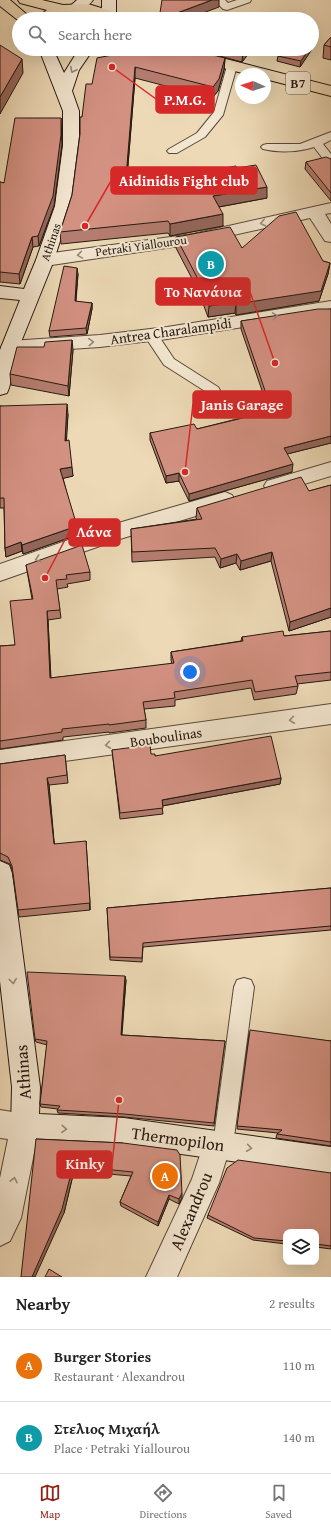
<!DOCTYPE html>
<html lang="en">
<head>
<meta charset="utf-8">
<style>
  body { margin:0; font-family:"Gentium Book Plus",serif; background:#f6f6f6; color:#222 }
  .controls { position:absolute; right:12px; bottom:12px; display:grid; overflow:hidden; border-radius:8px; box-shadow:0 4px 16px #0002 }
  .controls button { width:36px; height:36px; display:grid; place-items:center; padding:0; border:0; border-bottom:1px solid #e0e0e0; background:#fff; color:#222; font:20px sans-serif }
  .compass { position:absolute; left:235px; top:68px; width:36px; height:36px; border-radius:50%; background:#fff; box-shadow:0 4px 16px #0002; rotate:273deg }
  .you { position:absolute; left:190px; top:672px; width:14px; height:14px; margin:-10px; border:3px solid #fff; border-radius:50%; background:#1a73e8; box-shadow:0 0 0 6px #1a73e833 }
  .badge { display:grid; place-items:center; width:26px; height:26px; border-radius:50%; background:#8f2418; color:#fff; font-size:13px; font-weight:700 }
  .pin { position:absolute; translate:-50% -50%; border:2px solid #fff; box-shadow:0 1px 4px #0006 }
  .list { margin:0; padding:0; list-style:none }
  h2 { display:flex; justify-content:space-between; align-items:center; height:52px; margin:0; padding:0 16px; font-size:17px }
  h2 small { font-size:13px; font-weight:400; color:#767676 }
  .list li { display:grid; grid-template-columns:26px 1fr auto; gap:12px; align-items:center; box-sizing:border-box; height:72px; padding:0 16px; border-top:1px solid #e0e0e0 }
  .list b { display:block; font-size:15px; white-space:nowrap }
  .list p { margin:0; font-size:13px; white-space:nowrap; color:#767676 }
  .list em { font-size:13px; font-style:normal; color:#767676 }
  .icon { flex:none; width:22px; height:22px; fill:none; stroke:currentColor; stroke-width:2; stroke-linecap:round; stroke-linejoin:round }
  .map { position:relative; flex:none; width:331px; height:1277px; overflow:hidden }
  .search { position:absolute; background:#fff; box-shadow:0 4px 16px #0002; left:12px; right:12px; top:12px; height:44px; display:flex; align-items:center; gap:10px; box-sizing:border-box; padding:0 14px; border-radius:22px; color:#767676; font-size:15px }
  .sheet { height:196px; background:#fff }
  nav { display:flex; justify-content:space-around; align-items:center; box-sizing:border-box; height:56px; border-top:1px solid #e0e0e0; background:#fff; font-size:11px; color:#767676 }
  nav a { display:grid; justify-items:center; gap:2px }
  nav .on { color:#8f2418 }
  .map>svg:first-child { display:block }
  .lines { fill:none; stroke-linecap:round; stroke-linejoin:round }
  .lane-casing { stroke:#57493a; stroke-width:2 }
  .street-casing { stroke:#57493a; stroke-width:2 }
  .secondary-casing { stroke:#251910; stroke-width:2 }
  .primary-casing { stroke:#251910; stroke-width:2 }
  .lane { fill:#f3e6d0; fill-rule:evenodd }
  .street { fill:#f3e6d0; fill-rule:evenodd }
  .secondary { fill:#f3e6d0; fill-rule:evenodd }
  .primary { fill:#edd9b6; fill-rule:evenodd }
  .wall { fill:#b57d70; stroke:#251910 }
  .shaded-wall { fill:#94665b; stroke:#251910 }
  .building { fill:#d39182; stroke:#251910 }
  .oneway { stroke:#968a7a }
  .labels { text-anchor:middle; stroke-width:4; stroke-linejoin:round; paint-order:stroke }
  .far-street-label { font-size:12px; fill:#251910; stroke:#f3e6d0 }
  .shield { fill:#f3e6d0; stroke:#63564a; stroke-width:1 }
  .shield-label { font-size:13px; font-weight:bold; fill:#251910 }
  .street-label { font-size:14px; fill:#251910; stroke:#f3e6d0 }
  .near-street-label { font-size:17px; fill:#251910; stroke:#f3e6d0 }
  .leader { fill:none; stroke:#d62828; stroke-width:1.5 }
  .callout-dot { fill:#d62828; stroke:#f3e6d0; stroke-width:1.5 }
  .callout { fill:#d62828; stroke:#d62828; stroke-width:1.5 }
  .callout-label { font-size:15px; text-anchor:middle; font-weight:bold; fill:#fff }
</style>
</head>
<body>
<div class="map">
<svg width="331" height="1277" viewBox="0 0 331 1277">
  <rect width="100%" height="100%" fill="#edd9b6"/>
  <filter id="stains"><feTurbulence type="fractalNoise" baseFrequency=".005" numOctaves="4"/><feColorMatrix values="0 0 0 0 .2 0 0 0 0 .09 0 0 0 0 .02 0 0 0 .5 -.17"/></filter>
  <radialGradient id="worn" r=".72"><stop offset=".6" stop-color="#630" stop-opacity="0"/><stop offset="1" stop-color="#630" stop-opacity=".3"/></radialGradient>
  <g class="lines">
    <!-- lane casing -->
    <g class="lane-casing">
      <g id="lane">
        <polygon points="214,0 225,0 228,3 237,0 251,0 250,2 227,10 223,9"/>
        <polygon points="232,63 237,66 223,115 205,137 177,153 169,153 167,151 169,149 197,133 214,112 227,66"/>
        <path d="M 331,132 L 331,140 L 323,144 L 331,154 L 331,165 L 327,164 L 314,147 C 299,152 279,153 263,149 L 261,147 L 263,145 L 267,144 L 300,144 Z"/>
        <polygon points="151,331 156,332 174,359 218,387 220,390 218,393 213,395 208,393 164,365 144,335 146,332"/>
        <polygon points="244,978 251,980 254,987 233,1145 230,1152 223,1155 216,1152 213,1145 234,987 237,980"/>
      </g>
    </g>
    <!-- street casing -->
    <g class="street-casing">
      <g id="street">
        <polygon points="331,203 331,213 325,214 331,224 331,242 325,241 310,218 193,244 45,266 39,264 36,260 39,256 45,254 193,234"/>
        <polygon points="331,301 331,313 167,339 100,347 10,353 4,351 1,347 4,343 10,341 100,335 167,327"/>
        <polygon points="331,462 331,476 274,493 267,491 264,486 267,481"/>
        <polygon points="225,492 232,495 235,500 232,505 120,539 0,581 0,564 108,526"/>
        <polygon points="331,704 331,724 0,770 0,750"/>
        <polygon points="0,1110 25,1114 35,1118 39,1128 21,1218 10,1241 0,1246 0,1178 8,1139 0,1138"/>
        <polygon points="217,1130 227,1134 231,1144 219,1183 177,1277 146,1277 192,1179 207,1134"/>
      </g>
    </g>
    <!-- secondary casing -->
    <g class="secondary-casing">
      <g id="secondary">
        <path d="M 77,0 L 93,0 C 88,7 79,13 70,11 L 68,8 Z"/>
        <polygon points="102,0 116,0 116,14 114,17 109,18 104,17 102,14"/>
        <polygon points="39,49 53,49 64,73 79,49 91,49 92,51 79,70 72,91 79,111 79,145 71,206 54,260 19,347 9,388 7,393 0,395 0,350 20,300 0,298 0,286 24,289 36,260 55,206 63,145 63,111"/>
        <polygon points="0,861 9,865 12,873 40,1087 39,1114 124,1118 331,1147 331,1175 124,1146 25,1142 15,1138 11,1128 12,1087 0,981"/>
      </g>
    </g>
    <!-- primary casing -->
    <g class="primary-casing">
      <g id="primary">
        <polygon points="0,0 10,0 32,19 19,19 19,21 0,6"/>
        <polygon points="18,0 42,0 63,5 88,4 111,11 120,19 104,19 94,13 78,12 61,14 51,19 35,19 47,10 20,3"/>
        <path d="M 48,49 L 121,49 L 119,52 L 114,53 C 93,54 71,57 50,52 Z"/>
        <polygon points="122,49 187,49 331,86 331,96 265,79 265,74 246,74 174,55 169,56 129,53 124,52"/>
      </g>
    </g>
    <!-- lane -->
    <use href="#lane" class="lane"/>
    <!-- street -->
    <use href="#street" class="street"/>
    <!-- secondary -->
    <use href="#secondary" class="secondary"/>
    <!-- primary -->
    <use href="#primary" class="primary"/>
  </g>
  <!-- wall -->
  <g class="wall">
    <polygon points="331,37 331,60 323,58 324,45"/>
    <polygon points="314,46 300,67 277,61 278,56"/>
    <polygon points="142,49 225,58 224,70 218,91 212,98 135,78 126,190 184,179 184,175 237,168 267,198 219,207 223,226 170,236 168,233 61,244 60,232 72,195 82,117 92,84"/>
    <polygon points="193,49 252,49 242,62"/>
    <polygon points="62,128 62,145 54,206 39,246 33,247 20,284 0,282 0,182 4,183"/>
    <polygon points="331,159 331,201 305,169 306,162"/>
    <polygon points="176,237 323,261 330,263 328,274 319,301 236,315 235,313 208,317 198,290 176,248"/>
    <polygon points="78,274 76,302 92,303 92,309 87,334 50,337 49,331"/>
    <polygon points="331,309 331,443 287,454 292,472 189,501 179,481 166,483 150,440 150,433 197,429 269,411 241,329 241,321"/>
    <polygon points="73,350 69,396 11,385 10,374"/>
    <polygon points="0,406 68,414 66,440 73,476 63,478 77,535 23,554 22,551 6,557 5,548 4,508 0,508"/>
    <polygon points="331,485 331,617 289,631 271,561 240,570 236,563 220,568 215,557 132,562 131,529 197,519 196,518 197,508 309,491"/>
    <polygon points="26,565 90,572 90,580 67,584 68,587 57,589 61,618 48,620 51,678 172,664 171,660 171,652 241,641 242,637 284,636 331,631 331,680 297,684 298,686 296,694 254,700 251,688 175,700 175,706 144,709 146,720 146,728 109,733 109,732 63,737 63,740 0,749 0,646 15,645 32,599"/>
    <polygon points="112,750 151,754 155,756 281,778 280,784 162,806 163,814 120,819"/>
    <polygon points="65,755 68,783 49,785 54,844 86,848 90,910 19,917 18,910 12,870 10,864 0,860 0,764"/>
    <polygon points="331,888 331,930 143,947 142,962 110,960 107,908"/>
    <polygon points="126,980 122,1035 225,1041 214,1126 124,1117 58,1113 57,1110 58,1109 41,1107 40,1104 47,1045 36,1042 35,1039"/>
    <polygon points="249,1034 331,1041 331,1146 276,1138 277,1134 278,1133 237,1129"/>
    <polygon points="36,1139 123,1143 182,1198 179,1204 169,1199 158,1226 121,1206 120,1202 131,1176 74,1171 64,1213"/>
    <polygon points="331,1173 331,1249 316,1247 316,1232 286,1232 286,1244 253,1240 207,1218 208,1215"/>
  </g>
  <!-- shaded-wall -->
  <g class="shaded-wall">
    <polygon points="212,0 219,0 219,7 187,19 169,16"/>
    <polygon points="315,40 314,46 300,67 301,61 309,49 312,49 312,44"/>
    <polygon points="245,49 252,49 242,62 243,51"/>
    <polygon points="225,58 224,70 218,91 212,98 213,87"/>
    <polygon points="22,59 23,73 0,114 0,97"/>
    <polygon points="135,67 135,78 125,202 125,190"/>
    <polygon points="61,118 62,145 54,206 39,246 38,236"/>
    <polygon points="267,187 267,198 213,208 213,196"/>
    <polygon points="223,214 223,226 170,236 170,224"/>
    <polygon points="32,237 33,247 20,284 19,274"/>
    <polygon points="330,263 328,274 319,301 236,315 236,304"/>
    <polygon points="77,268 78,274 75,307 75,301"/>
    <polygon points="236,302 235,313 208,317 209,306"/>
    <polygon points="92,303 92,309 87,334 86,328"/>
    <polygon points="72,340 73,350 69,396 68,386"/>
    <polygon points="67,404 68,414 66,450 65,441"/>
    <polygon points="331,436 331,443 283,455 284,448"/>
    <polygon points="293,464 292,472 189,501 189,494"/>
    <polygon points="72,467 73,476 61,479 60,469"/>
    <polygon points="179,473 179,481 166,483 166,476"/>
    <polygon points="77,526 77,535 23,554 22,545"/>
    <polygon points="21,542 22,551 6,557 5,548"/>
    <polygon points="272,552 271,561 240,570 241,561"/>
    <polygon points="237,554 236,563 220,568 221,559"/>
    <polygon points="331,608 331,617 289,631 290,622"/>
    <polygon points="47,611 48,620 51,686 50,678"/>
    <polygon points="47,778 49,785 55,851 54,844"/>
    <polygon points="281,778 280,784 162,806 162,800"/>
    <polygon points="86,841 86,848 90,910 90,903"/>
    <polygon points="125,976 126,980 121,1039 121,1035"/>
    <polygon points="73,1166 74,1171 64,1213 35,1277 32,1277"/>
    <polygon points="182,1193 182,1198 179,1204 179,1199"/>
    <polygon points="169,1195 169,1199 158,1226 158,1222"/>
  </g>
  <!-- building -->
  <g class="building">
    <polygon points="162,0 212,0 169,16 190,19 159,19"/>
    <polygon points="331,37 331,47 324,45"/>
    <polygon points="312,39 315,40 312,44"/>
    <polygon points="0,45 22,59 0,97"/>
    <polygon points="142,49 189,49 225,58 219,79 213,87 135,67 125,190 186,178 184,175 236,166 237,168 256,165 267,187 213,196 223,214 170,224 168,221 60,232 72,195 80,134 80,117 82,117 86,84 92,84 97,58"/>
    <polygon points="233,49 245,49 243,51"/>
    <polygon points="282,49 309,49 301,61 278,56"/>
    <polygon points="15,118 61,118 61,135 53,196 38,236 32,237 19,274 0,272 0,182 4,183"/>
    <polygon points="326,157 331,159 331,193 306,162"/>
    <polygon points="296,212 323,261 330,263 321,291 236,304 236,302 209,306 198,279 176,237 230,227 242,248 279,216"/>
    <polygon points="64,266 77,268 75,301 92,303 86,328 49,331"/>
    <polygon points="318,309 331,309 331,436 284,448 293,464 189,494 179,473 166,476 150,433 194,424 197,429 272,411 241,321"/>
    <polygon points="72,340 68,386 10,374 17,347 44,347 45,342"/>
    <polygon points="67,404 65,441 69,440 72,467 60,469 77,526 22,545 21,542 5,548 4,498 0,498 0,406"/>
    <polygon points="301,477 309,491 331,485 331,608 290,622 272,552 241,561 237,554 221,559 215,548 132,552 131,529 202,519 197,508"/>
    <polygon points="82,545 90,572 66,575 67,579 56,580 60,610 47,611 50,678 174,663 171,652 243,641 242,637 283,631 284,636 331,631 331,672 295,676 298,686 255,692 252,680 174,692 175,698 143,702 146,720 109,725 109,724 62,729 62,732 0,741 0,646 15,645 10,601 33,599 26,565"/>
    <polygon points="271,736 281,778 162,800 163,808 120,813 112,750 150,745 151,754 155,754 155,756"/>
    <polygon points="65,755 67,775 47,778 54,844 86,841 90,903 18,910 12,866 8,857 0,853 0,764"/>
    <polygon points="331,888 331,926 143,943 142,958 110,957 107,908"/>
    <polygon points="27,972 125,976 121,1035 225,1041 214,1123 124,1114 57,1110 60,1106 40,1104 47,1041 35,1039"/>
    <polygon points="250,1030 331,1041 331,1142 277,1134 282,1130 237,1126"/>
    <polygon points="36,1139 123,1143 177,1150 180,1155 182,1193 179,1199 169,1195 158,1222 120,1202 133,1172 73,1166 62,1209 32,1277 21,1277"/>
    <polygon points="238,1160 331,1173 331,1246 316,1244 316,1232 286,1232 286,1241 254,1238 208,1215 227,1168"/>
    <polygon points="49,1269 62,1277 45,1277"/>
  </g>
  <!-- one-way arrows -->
  <defs><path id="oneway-chevron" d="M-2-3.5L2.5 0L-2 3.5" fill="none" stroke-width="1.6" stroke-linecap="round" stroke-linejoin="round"/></defs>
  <g class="oneway">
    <use href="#oneway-chevron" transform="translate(73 70) rotate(117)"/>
    <use href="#oneway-chevron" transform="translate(263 223) rotate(168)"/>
    <use href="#oneway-chevron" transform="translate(80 255) rotate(171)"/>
    <use href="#oneway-chevron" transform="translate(275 316) rotate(-9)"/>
    <use href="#oneway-chevron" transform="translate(91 342) rotate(-4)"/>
    <use href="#oneway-chevron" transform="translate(38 559) rotate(161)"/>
    <use href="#oneway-chevron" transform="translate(292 720) rotate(172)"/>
    <use href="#oneway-chevron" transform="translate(108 745) rotate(172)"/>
    <use href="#oneway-chevron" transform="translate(13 981) rotate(83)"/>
    <use href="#oneway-chevron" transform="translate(64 1129) rotate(2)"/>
    <use href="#oneway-chevron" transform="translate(249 1148) rotate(8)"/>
    <use href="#oneway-chevron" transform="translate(14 1180) rotate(-78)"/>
  </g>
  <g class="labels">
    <!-- far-street labels -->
    <g class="far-street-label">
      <text transform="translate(51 242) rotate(-71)" y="4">Athinas</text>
      <text transform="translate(141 246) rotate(-8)" y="4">Petraki Yiallourou</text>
    </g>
    <!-- shield labels -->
    <rect class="shield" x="286" y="72" width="24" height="22" rx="3"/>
    <g class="shield-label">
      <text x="298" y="88">B7</text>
    </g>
    <!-- street labels -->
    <g class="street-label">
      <text transform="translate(171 331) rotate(-8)" y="5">Antrea Charalampidi</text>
      <text transform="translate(166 737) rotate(-8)" y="5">Bouboulinas</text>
    </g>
    <!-- near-street labels -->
    <g class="near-street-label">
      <text transform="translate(23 1072) rotate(-94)" y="6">Athinas</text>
      <text transform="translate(178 1139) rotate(8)" y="6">Thermopilon</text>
      <text transform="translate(191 1211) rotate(-67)" y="6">Alexandrou</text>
    </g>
  </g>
  <!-- callouts -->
  <path class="leader" d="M112 67L156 99M85 226L111 181M275 363L250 292M185 472L193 404M45 578L69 532M119 1100L112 1164"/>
  <g class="callout-dot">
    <circle cx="112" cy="67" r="4"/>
    <circle cx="85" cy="226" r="4"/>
    <circle cx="275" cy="363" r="4"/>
    <circle cx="185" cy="472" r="4"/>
    <circle cx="45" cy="578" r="4"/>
    <circle cx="119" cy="1100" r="4"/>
  </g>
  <g class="callout">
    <rect x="156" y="86" width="58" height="27" rx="4"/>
    <rect x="111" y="167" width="146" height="27" rx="4"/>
    <rect x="156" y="278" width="94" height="27" rx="4"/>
    <rect x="193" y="391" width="98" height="27" rx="4"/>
    <rect x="69" y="519" width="51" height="27" rx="4"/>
    <rect x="57" y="1151" width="55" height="27" rx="4"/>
  </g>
  <g class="callout-label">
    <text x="185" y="105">P.M.G.</text>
    <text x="184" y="186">Aidinidis Fight club</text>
    <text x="203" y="297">Το Νανάυια</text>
    <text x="242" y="410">Janis Garage</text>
    <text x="94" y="537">Λάνα</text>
    <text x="85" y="1169">Kinky</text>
  </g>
  <rect width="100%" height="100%" filter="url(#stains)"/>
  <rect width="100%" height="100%" fill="url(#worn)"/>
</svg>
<div class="controls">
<button><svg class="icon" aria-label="layers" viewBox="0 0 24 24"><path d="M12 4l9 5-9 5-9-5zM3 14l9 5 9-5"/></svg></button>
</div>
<svg class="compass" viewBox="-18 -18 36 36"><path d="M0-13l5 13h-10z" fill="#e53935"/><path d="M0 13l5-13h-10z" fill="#767676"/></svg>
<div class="you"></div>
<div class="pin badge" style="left:165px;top:1176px;background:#e8710a">A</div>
<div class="pin badge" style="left:211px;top:264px;background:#0f9aa8">B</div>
<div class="search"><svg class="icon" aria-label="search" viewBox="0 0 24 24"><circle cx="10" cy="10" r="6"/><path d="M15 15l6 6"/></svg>Search here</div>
</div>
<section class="sheet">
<h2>Nearby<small>2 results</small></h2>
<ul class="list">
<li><span class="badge" style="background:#e8710a">A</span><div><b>Burger Stories</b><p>Restaurant · Alexandrou</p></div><em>110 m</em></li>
<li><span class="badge" style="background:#0f9aa8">B</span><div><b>Στελιος Μιχαήλ</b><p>Place · Petraki Yiallourou</p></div><em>140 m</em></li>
</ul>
</section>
<nav>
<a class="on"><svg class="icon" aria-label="map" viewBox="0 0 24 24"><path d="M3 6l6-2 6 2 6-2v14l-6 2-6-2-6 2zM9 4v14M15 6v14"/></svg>Map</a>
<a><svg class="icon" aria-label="directions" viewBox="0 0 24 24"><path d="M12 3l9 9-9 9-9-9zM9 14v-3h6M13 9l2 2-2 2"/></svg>Directions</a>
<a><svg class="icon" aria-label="saved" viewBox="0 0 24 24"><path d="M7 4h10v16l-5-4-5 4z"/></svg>Saved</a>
</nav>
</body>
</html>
